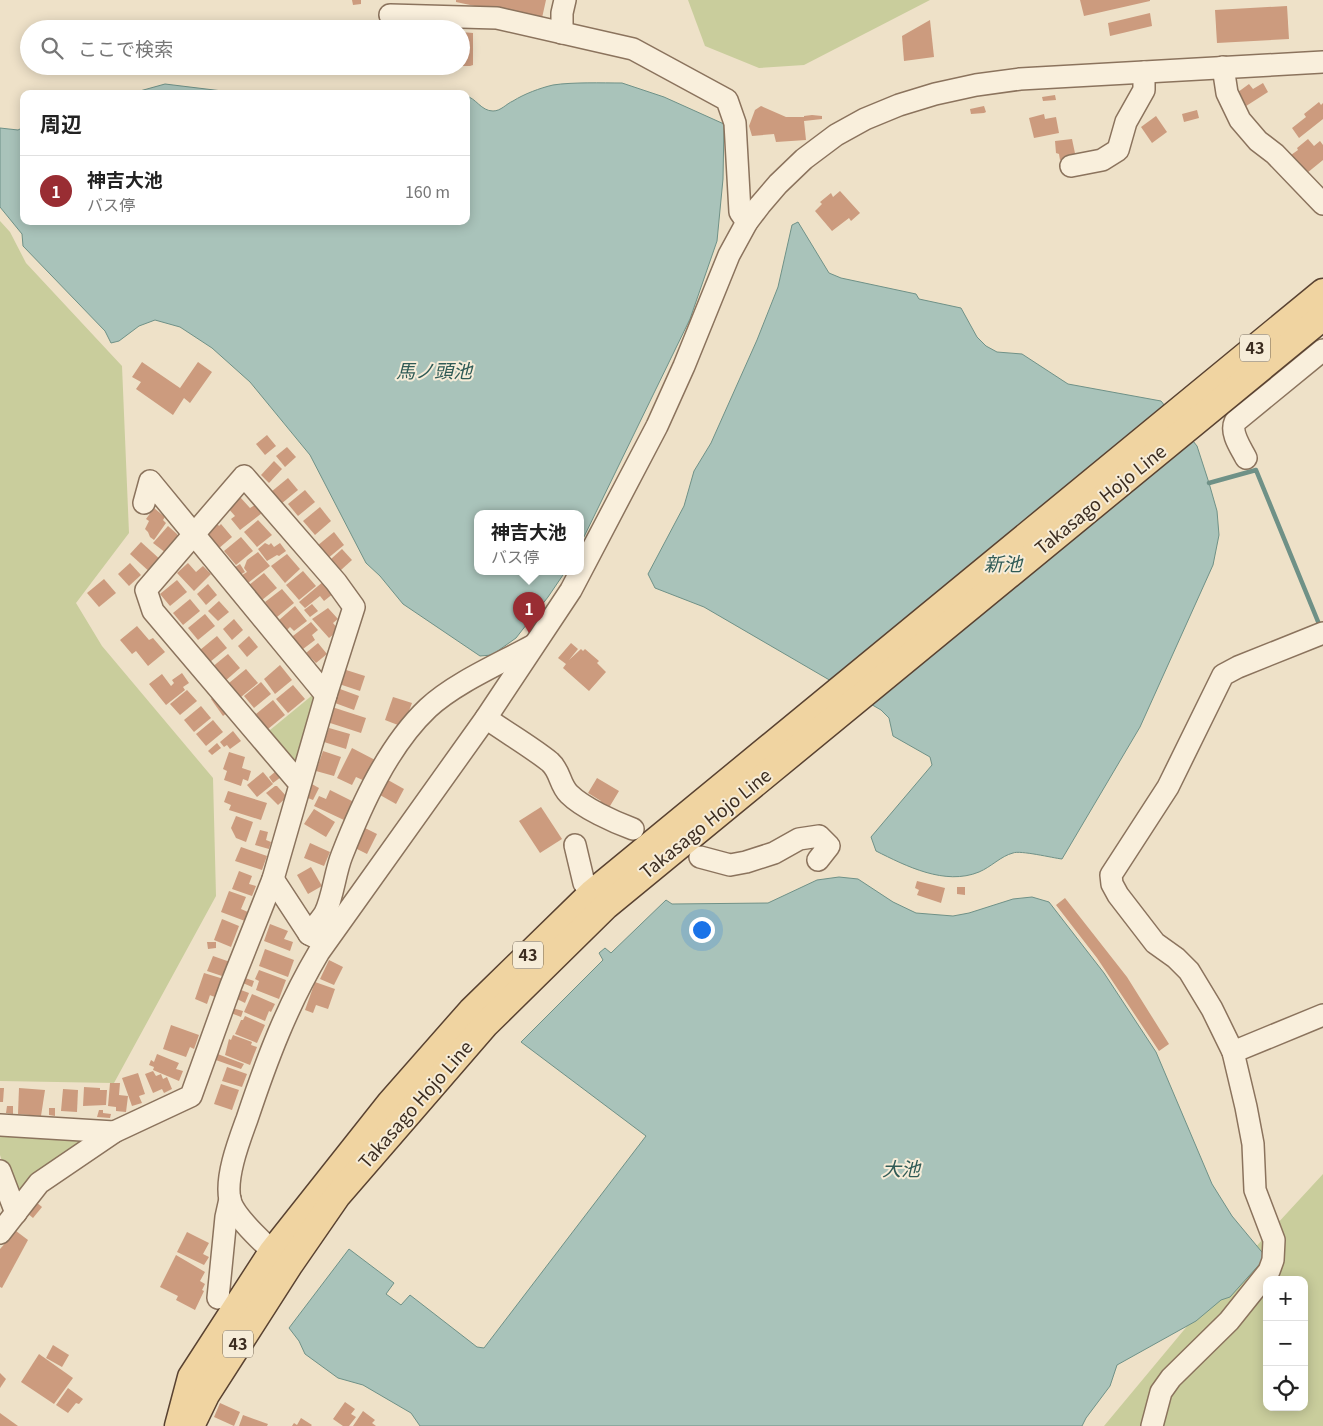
<!DOCTYPE html>
<html lang="ja">
<head>
<meta charset="utf-8">
<style>
  body { margin:0; font-family:Georgia,"Noto Sans JP",serif; background:#f2f2f2; color:#222 }
  .controls { position:absolute; right:15px; bottom:15px; display:grid; overflow:hidden; border-radius:10px; box-shadow:0 2px 12px #0003 }
  .controls button { width:45px; height:45px; display:grid; place-items:center; padding:0; border:0; border-bottom:1px solid #e0e0e0; background:#fff; color:#222; font:25px sans-serif }
  .you { position:absolute; left:701px; top:929px; width:18px; height:18px; margin:-12px; border:4px solid #fff; border-radius:50%; background:#1a73e8; box-shadow:0 0 0 8px #1a73e833 }
  .badge { display:grid; place-items:center; width:32px; height:32px; border-radius:50%; background:#992d33; color:#fff; font-size:16px; font-weight:700 }
  .pin { position:absolute; translate:-50% -41px; filter:drop-shadow(0 1px 2px #0008) }
  .pin::after { content:''; position:absolute; top:26px; width:18px; height:15px; background:inherit; clip-path:polygon(0 0,100% 0,50% 100%) }
  .popup { position:absolute; left:474px; top:510px; width:110px; height:65px; box-sizing:border-box; display:grid; place-content:center; border-radius:10px; background:#fff; filter:drop-shadow(0 1px 4px #0005); font-size:16px; white-space:nowrap; color:#767676 }
  .popup b { font-size:19px; color:#222 }
  .popup::after { content:''; position:absolute; left:50%; top:100%; margin-left:-10px; border:10px solid transparent; border-top-color:#fff }
  .list { margin:0; padding:0; list-style:none }
  h2 { display:flex; justify-content:space-between; align-items:center; height:65px; margin:0; padding:0 20px; font-size:21px }
  h2 small { font-size:16px; font-weight:400; color:#767676 }
  .list li { display:grid; grid-template-columns:32px 1fr auto; gap:15px; align-items:center; box-sizing:border-box; height:70px; padding:0 20px; border-top:1px solid #e0e0e0 }
  .list b { display:block; font-size:19px; white-space:nowrap }
  .list p { margin:0; font-size:16px; white-space:nowrap; color:#767676 }
  .list em { font-size:16px; font-style:normal; color:#767676 }
  .icon { flex:none; width:28px; height:28px; fill:none; stroke:currentColor; stroke-width:2; stroke-linecap:round; stroke-linejoin:round }
  .map { position:relative; flex:none; width:1323px; height:1426px; overflow:hidden }
  .search { position:absolute; background:#fff; box-shadow:0 2px 12px #0003; left:20px; top:20px; width:450px; height:55px; display:flex; align-items:center; gap:12px; box-sizing:border-box; padding:0 18px; border-radius:28px; color:#767676; font-size:19px }
  .panel { position:absolute; background:#fff; box-shadow:0 2px 12px #0003; left:20px; top:90px; width:450px; height:135px; border-radius:10px }
  .map>svg:first-child { display:block }
  .green { fill:#c9cd9c; fill-rule:evenodd }
  .water { fill:#a9c3ba; stroke:#6f9187 }
  .lines { fill:none; stroke-linecap:round; stroke-linejoin:round }
  .stream { stroke:#6f9187; stroke-width:4.5 }
  .building { fill:#cc9b7e }
  .minor-casing { stroke:#8b735d; stroke-width:24 }
  .major-casing { stroke:#594231; stroke-width:29 }
  .minor { stroke:#f9efdc; stroke-width:21 }
  .major { stroke:#f0d4a1; stroke-width:26 }
  .labels { text-anchor:middle; stroke-width:4; stroke-linejoin:round; paint-order:stroke }
  .shield { fill:#f6ecd8; stroke:#736657; stroke-width:1 }
  .shield-label { font-size:16px; font-weight:bold; fill:#3b2c20 }
  .street-label { font-size:18px; fill:#3b2c20; stroke:#f6ecd8 }
  .water-label { font-size:19px; font-style:italic; fill:#305b56; stroke:#f6ecd8 }
</style>
</head>
<body>
<div class="map">
<svg width="1323" height="1426" viewBox="0 0 1323 1426">
  <rect width="100%" height="100%" fill="#eee1c8"/>
  <!-- green -->
  <g class="green">
    <polygon points="688,0 930,0 804,65 759,68 705,46"/>
    <polygon points="0,221 10,232 26,263 122,366 129,533 76,603 102,646 213,778 216,896 114,1083 0,1081"/>
    <polygon points="315,693 319,702 301,763 289,764 264,735"/>
    <polygon points="0,1131 83,1135 85,1142 21,1195 13,1196 0,1155"/>
    <path d="M 1323,1174 L 1323,1426 L 1104,1426 L 1228,1277 ZM 1267,1280 L 1304,1280 L 1304,1407 L 1267,1407 Z"/>
  </g>
  <!-- water -->
  <g class="water">
    <path d="M 622,83 L 664,97 L 724,124 L 723,179 L 717,241 L 690,319 L 580,545 L 580,514 L 478,514 L 478,572 L 565,572 L 548,597 L 516,638 L 492,655 L 480,656 L 403,604 L 380,576 L 366,563 L 310,455 L 250,382 L 212,348 L 180,327 L 155,320 L 139,326 L 119,341 L 111,343 L 105,331 L 23,246 L 22,234 L 0,207 L 0,128 L 18,130 L 24,127 L 24,221 L 466,221 L 466,96 C 476,98 481,111 493,111 C 501,111 506,104 513,101 C 524,94 540,88 553,85 C 572,82 602,83 622,83 Z"/>
    <polygon points="165,84 247,94 351,94 372,91 455,94 129,94"/>
    <path d="M 798,222 L 829,273 L 841,278 L 916,294 L 919,299 L 961,308 L 977,337 L 986,346 L 997,352 L 1022,354 L 1068,384 L 1161,401 L 1197,446 L 1209,483 L 1217,511 L 1219,535 L 1213,565 L 1140,727 L 1062,859 C 1053,858 1020,850 1013,853 C 1001,856 991,867 979,872 C 945,886 906,866 876,851 L 871,837 L 932,765 L 930,757 L 893,736 L 889,718 L 881,710 L 704,607 L 655,588 L 648,574 L 684,506 L 694,471 L 711,443 L 757,340 L 778,287 L 792,225 Z"/>
    <polygon points="839,877 858,879 893,902 916,913 953,916 969,913 1013,899 1032,897 1049,902 1104,973 1156,1052 1212,1184 1232,1216 1266,1257 1230,1297 1221,1300 1196,1321 1117,1365 1110,1386 1086,1418 1082,1426 420,1426 411,1413 363,1385 338,1378 305,1354 299,1341 289,1328 349,1249 394,1283 386,1294 401,1305 410,1295 477,1347 484,1348 646,1136 521,1042 603,960 599,953 605,948 611,953 666,900 672,904 768,903 817,880"/>
  </g>
  <g class="lines">
    <!-- stream -->
    <polyline class="stream" points="1209,483 1256,470 1319,624"/>
  </g>
  <!-- building -->
  <g class="building">
    <polygon points="352,0 361,0 361,4 353,5"/>
    <polygon points="456,0 546,0 542,18 489,6 489,9 456,2"/>
    <polygon points="1080,0 1150,0 1150,1 1084,16"/>
    <polygon points="1287,6 1289,39 1217,43 1215,10"/>
    <polygon points="1150,13 1152,26 1110,36 1108,23"/>
    <polygon points="930,20 934,57 904,61 902,36"/>
    <polygon points="461,32 473,33 473,65 470,66 461,66"/>
    <polygon points="1263,83 1268,92 1243,108 1234,95 1249,84 1253,89"/>
    <polygon points="1055,95 1056,100 1043,101 1042,97"/>
    <polygon points="1319,102 1321,105 1323,103 1323,119 1299,138 1292,128 1306,117 1304,114"/>
    <polygon points="761,106 786,117 804,117 804,116 812,115 822,116 822,119 804,121 806,140 776,142 774,134 752,136 749,126 755,110"/>
    <polygon points="984,106 986,112 984,113 971,114 970,109"/>
    <polygon points="1197,110 1199,118 1184,122 1182,114"/>
    <polygon points="1044,114 1045,119 1056,117 1059,133 1034,138 1029,118"/>
    <polygon points="1156,116 1167,132 1152,143 1141,127"/>
    <polygon points="1072,139 1076,158 1060,160 1059,154 1056,153 1055,141"/>
    <polygon points="1308,139 1314,146 1320,141 1323,145 1323,160 1307,173 1291,155 1298,150 1297,148"/>
    <polygon points="840,191 860,213 851,221 849,218 832,231 815,211 822,204 820,202 831,193 833,197"/>
    <polygon points="142,362 180,388 198,362 212,372 190,403 184,398 173,415 136,389 141,382 132,377"/>
    <polygon points="267,435 276,446 265,455 256,444"/>
    <polygon points="287,447 296,457 285,467 276,456"/>
    <polygon points="274,461 282,469 269,483 261,475"/>
    <polygon points="288,478 298,490 281,504 271,492"/>
    <polygon points="305,490 315,502 298,516 288,504"/>
    <polygon points="240,497 250,508 255,505 262,513 240,530 231,519 235,516 227,507"/>
    <polygon points="320,507 331,521 315,535 303,521"/>
    <polygon points="154,508 165,517 163,520 166,523 154,540 150,537 148,532 145,529 149,521 146,519"/>
    <polygon points="258,520 272,535 257,547 244,532"/>
    <polygon points="216,522 219,526 221,524 232,537 218,549 206,535"/>
    <polygon points="168,526 177,534 179,538 166,553 153,543"/>
    <polygon points="334,532 344,545 327,559 317,546"/>
    <polygon points="241,537 253,551 236,565 224,551"/>
    <polygon points="141,542 163,562 152,574 130,554"/>
    <polygon points="265,543 269,545 271,543 274,547 280,543 286,551 279,556 277,555 267,561 258,549"/>
    <polygon points="342,549 352,560 341,570 331,559"/>
    <polygon points="258,552 270,566 248,583 242,575 247,572 244,568 247,560"/>
    <polygon points="287,554 300,569 285,583 271,566"/>
    <polygon points="130,563 141,575 129,586 118,574"/>
    <polygon points="188,563 196,572 203,566 211,574 194,591 177,573"/>
    <polygon points="240,564 245,572 237,577 232,569"/>
    <polygon points="303,571 316,586 299,600 286,585"/>
    <polygon points="264,573 277,588 262,600 249,585"/>
    <polygon points="104,579 116,593 99,607 87,593"/>
    <polygon points="177,580 187,592 170,606 160,594"/>
    <polygon points="324,581 334,593 324,601 320,596 305,608 299,602"/>
    <polygon points="208,584 217,595 206,605 197,594"/>
    <polygon points="282,589 294,603 277,617 265,602"/>
    <polygon points="190,599 200,611 183,625 173,613"/>
    <polygon points="219,601 229,612 218,621 208,611"/>
    <polygon points="312,604 318,611 310,617 304,610"/>
    <polygon points="295,606 307,621 294,631 290,627 286,631 278,621"/>
    <polygon points="328,608 338,619 333,623 339,630 329,638 312,619"/>
    <polygon points="205,614 215,626 198,640 188,628"/>
    <polygon points="234,619 243,630 232,640 223,629"/>
    <polygon points="311,622 318,630 312,635 315,640 299,652 289,639"/>
    <polygon points="137,626 149,640 153,638 165,652 148,666 136,651 132,654 120,640"/>
    <polygon points="217,636 227,648 210,662 200,650"/>
    <polygon points="249,636 258,647 247,657 238,646"/>
    <polygon points="318,643 327,654 316,663 306,653"/>
    <polygon points="571,643 578,649 569,660 581,649 583,651 585,649 599,661 597,663 606,672 589,691 563,668 566,664 558,658"/>
    <polygon points="228,654 240,668 224,682 211,668"/>
    <polygon points="280,665 292,680 275,694 264,679"/>
    <polygon points="246,669 258,683 241,697 229,683"/>
    <polygon points="343,669 365,676 360,691 339,684"/>
    <polygon points="182,673 189,683 183,687 185,690 166,705 149,684 162,674 171,686 174,683 172,680"/>
    <polygon points="261,682 271,694 254,708 244,696"/>
    <polygon points="293,685 305,699 288,713 276,699"/>
    <polygon points="340,689 359,696 354,710 335,703"/>
    <polygon points="187,690 197,701 180,715 170,704"/>
    <polygon points="215,695 228,712 223,716 211,699"/>
    <polygon points="393,697 412,703 403,727 385,720"/>
    <polygon points="273,700 285,715 268,729 256,714"/>
    <polygon points="201,706 211,718 194,732 184,720"/>
    <polygon points="332,707 366,718 361,733 327,722"/>
    <polygon points="213,720 223,732 206,746 196,734"/>
    <polygon points="329,728 350,734 346,749 324,742"/>
    <polygon points="233,731 241,741 230,749 227,745 224,747 220,742"/>
    <polygon points="217,743 221,748 212,755 208,751"/>
    <polygon points="352,748 377,761 367,782 356,777 352,785 337,778"/>
    <polygon points="323,751 341,757 334,776 316,771"/>
    <polygon points="229,752 245,757 242,768 251,771 248,781 243,779 241,786 224,780 227,771 223,769"/>
    <polygon points="276,771 281,777 273,783 269,777"/>
    <polygon points="263,772 273,784 257,797 247,785"/>
    <polygon points="597,778 619,791 607,811 598,806 601,801 588,793"/>
    <polygon points="388,780 404,789 396,804 380,795"/>
    <polygon points="310,783 319,788 313,800 303,796"/>
    <polygon points="275,786 277,786 287,797 278,805 266,793"/>
    <polygon points="330,790 354,802 344,820 314,806 319,796 326,799"/>
    <polygon points="228,791 267,803 261,820 229,810 231,805 224,802"/>
    <polygon points="541,807 562,839 540,853 519,821"/>
    <polygon points="314,809 335,822 326,837 304,824"/>
    <polygon points="236,816 253,822 246,842 236,838 231,828"/>
    <polygon points="363,827 377,834 367,854 353,847"/>
    <polygon points="260,830 268,832 266,840 271,842 269,849 255,845"/>
    <polygon points="310,843 330,852 324,866 304,858"/>
    <polygon points="241,847 267,856 262,870 235,861"/>
    <polygon points="311,867 322,886 308,894 297,875"/>
    <polygon points="239,871 252,876 249,884 256,886 252,896 232,889"/>
    <polygon points="917,881 945,888 941,903 917,895 919,890 915,888"/>
    <polygon points="957,887 965,887 965,895 957,894"/>
    <polygon points="229,891 246,897 241,909 248,912 245,921 221,912"/>
    <polygon points="1065,898 1127,977 1169,1044 1159,1051 1097,958 1056,905"/>
    <polygon points="222,919 239,926 231,947 214,940"/>
    <polygon points="270,924 288,931 284,939 293,942 290,951 264,941"/>
    <polygon points="207,942 216,942 216,948 208,949"/>
    <polygon points="265,949 294,960 288,977 259,966"/>
    <polygon points="213,956 233,963 228,978 207,971"/>
    <polygon points="329,960 343,967 334,985 320,979"/>
    <polygon points="259,970 286,980 279,999 256,990 259,981 255,979"/>
    <polygon points="204,973 227,980 220,999 207,994 210,995 207,1004 195,999"/>
    <polygon points="245,978 254,981 252,987 243,983"/>
    <polygon points="315,982 335,989 328,1009 316,1005 313,1013 305,1010"/>
    <polygon points="241,990 249,993 245,1003 237,999"/>
    <polygon points="252,994 275,1004 271,1012 269,1011 265,1021 244,1012"/>
    <polygon points="232,1008 243,1011 241,1017 231,1013"/>
    <polygon points="245,1016 265,1025 257,1043 235,1034 241,1020 243,1020"/>
    <polygon points="171,1025 199,1035 194,1049 190,1047 186,1057 163,1049"/>
    <polygon points="233,1035 252,1042 251,1045 257,1047 250,1065 225,1055 229,1039 231,1040"/>
    <polygon points="215,1053 244,1064 241,1069 213,1059"/>
    <polygon points="157,1054 179,1063 176,1069 183,1071 179,1081 153,1070 154,1067 149,1065 151,1060 154,1062"/>
    <polygon points="227,1067 247,1074 242,1087 222,1081"/>
    <polygon points="153,1071 156,1076 161,1074 163,1079 167,1077 172,1089 164,1093 162,1089 153,1093 145,1074"/>
    <polygon points="138,1073 145,1094 139,1096 142,1103 132,1106 122,1078"/>
    <polygon points="110,1083 120,1083 119,1095 128,1096 126,1112 116,1111 116,1107 108,1106"/>
    <polygon points="221,1084 239,1090 232,1110 214,1104"/>
    <polygon points="84,1087 100,1088 100,1090 107,1090 106,1105 83,1106"/>
    <polygon points="0,1088 4,1088 3,1102 0,1102"/>
    <polygon points="19,1088 45,1090 41,1116 18,1114"/>
    <polygon points="63,1089 78,1090 77,1112 61,1111"/>
    <polygon points="7,1106 13,1106 13,1114 6,1113"/>
    <polygon points="49,1108 55,1108 55,1116 49,1115"/>
    <polygon points="99,1110 103,1110 103,1113 111,1114 110,1118 97,1117"/>
    <polygon points="36,1202 42,1207 33,1218 27,1213"/>
    <polygon points="16,1231 28,1240 2,1288 0,1287 0,1249"/>
    <polygon points="187,1232 209,1243 203,1254 209,1257 204,1265 177,1252"/>
    <polygon points="176,1255 205,1272 200,1281 205,1284 202,1290 204,1291 195,1310 176,1300 178,1296 160,1287"/>
    <polygon points="53,1345 69,1355 62,1367 46,1358"/>
    <polygon points="39,1354 73,1378 54,1404 21,1382"/>
    <polygon points="0,1373 6,1379 0,1388"/>
    <polygon points="68,1388 83,1399 79,1404 76,1403 68,1413 56,1405"/>
    <polygon points="345,1402 355,1409 351,1414 356,1417 349,1426 343,1426 333,1419"/>
    <polygon points="220,1403 240,1412 234,1426 214,1417"/>
    <polygon points="363,1411 375,1420 372,1423 376,1426 353,1426"/>
    <polygon points="0,1413 18,1426 0,1426"/>
    <polygon points="243,1415 268,1424 267,1426 239,1426"/>
    <polygon points="301,1418 312,1425 311,1426 292,1426 294,1423 297,1425"/>
  </g>
  <g class="lines">
    <!-- minor casing -->
    <g class="minor-casing">
      <g id="minor">
        <polyline points="390,15 497,18 633,49 727,100 735,123 740,212 747,222"/>
        <polyline points="562,33 562,13 565,0"/>
        <polyline points="1223,67 1227,93 1240,120 1258,141 1275,154 1323,204"/>
        <polyline points="1071,166 1102,160 1118,150 1126,122 1144,90 1144,72"/>
        <path d="M 1246,458 C 1241,448 1230,433 1235,422 L 1323,350"/>
        <polyline points="144,503 150,481 326,695"/>
        <path d="M 486,718 C 507,733 530,746 550,762 C 561,772 559,784 569,794 C 583,808 614,822 633,829"/>
        <polyline points="575,845 584,883 592,893"/>
        <polyline points="700,857 730,865 746,862 774,853 799,839 819,836 829,846 818,860"/>
        <polyline points="273,879 309,934 319,939"/>
        <path d="M 309,934 C 314,927 321,920 325,913 C 333,897 335,872 342,855 C 362,804 388,746 428,708 C 455,683 499,664 532,646"/>
        <polyline points="1233,1052 1323,1015"/>
        <polyline points="0,1125 114,1132"/>
        <polyline points="0,1171 16,1213"/>
        <polyline points="0,1233 39,1183 114,1132 191,1096 231,985 273,879 326,695 354,607 336,582 244,476 146,590 153,611 300,784"/>
        <path d="M 285,1261 C 271,1251 234,1217 230,1200 C 225,1177 239,1141 247,1119 C 267,1059 287,1006 319,952 L 486,718 L 571,590 L 657,426 L 684,366 L 729,255 L 747,222 L 760,205 L 778,184 L 804,159 L 836,135 L 865,119 L 899,105 L 935,94 L 976,85 L 1020,79 L 1323,62"/>
        <polyline points="218,1298 226,1217 230,1199"/>
        <polyline points="1152,1426 1161,1392 1171,1378 1229,1321 1269,1271 1273,1260 1274,1240 1255,1190 1253,1144 1246,1107 1233,1052 1212,1009 1189,971 1176,958 1155,943 1118,895 1112,884 1111,875 1168,787 1223,675 1238,667 1323,633"/>
      </g>
    </g>
    <!-- major casing -->
    <g class="major-casing">
      <g id="major">
        <polyline points="178,1426 191,1377 272,1252 390,1103 471,1011 592,893 1323,292"/>
        <polyline points="191,1426 206,1395 290,1264 337,1196 485,1025 606,906 1323,317"/>
      </g>
    </g>
    <!-- minor -->
    <use href="#minor" class="minor"/>
    <!-- major -->
    <use href="#major" class="major"/>
  </g>
  <g class="labels">
    <!-- shield labels -->
    <g class="shield">
      <rect x="1240" y="334.5" width="30" height="27" rx="4"/>
      <rect x="513" y="941.5" width="30" height="27" rx="4"/>
      <rect x="223" y="1330.5" width="30" height="27" rx="4"/>
    </g>
    <g class="shield-label">
      <text x="1255" y="354">43</text>
      <text x="528" y="961">43</text>
      <text x="238" y="1350">43</text>
    </g>
    <!-- street labels -->
    <g class="street-label">
      <text transform="translate(1101 500) rotate(-39)" y="6">Takasago Hojo Line</text>
      <text transform="translate(706 824) rotate(-39)" y="6">Takasago Hojo Line</text>
      <text transform="translate(416 1105) rotate(-49)" y="6">Takasago Hojo Line</text>
    </g>
    <!-- water labels -->
    <g class="water-label">
      <text x="434" y="378">馬ノ頭池</text>
      <text x="1003" y="571">新池</text>
      <text x="901" y="1176">大池</text>
    </g>
  </g>
</svg>
<div class="controls">
<button>+</button>
<button>−</button>
<button><svg class="icon" aria-label="locate" viewBox="0 0 24 24"><circle cx="12" cy="12" r="6"/><path d="M12 2v4M12 18v4M2 12h4M18 12h4"/></svg></button>
</div>
<div class="you"></div>
<div class="pin badge" style="left:529px;top:633px">1</div>
<div class="popup"><b>神吉大池</b>バス停</div>
<div class="search"><svg class="icon" aria-label="search" viewBox="0 0 24 24"><circle cx="10" cy="10" r="6"/><path d="M15 15l6 6"/></svg>ここで検索</div>
<section class="panel">
<h2>周辺<small></small></h2>
<ul class="list">
<li><span class="badge">1</span><div><b>神吉大池</b><p>バス停</p></div><em>160 m</em></li>
</ul>
</section>
</div>
</body>
</html>
